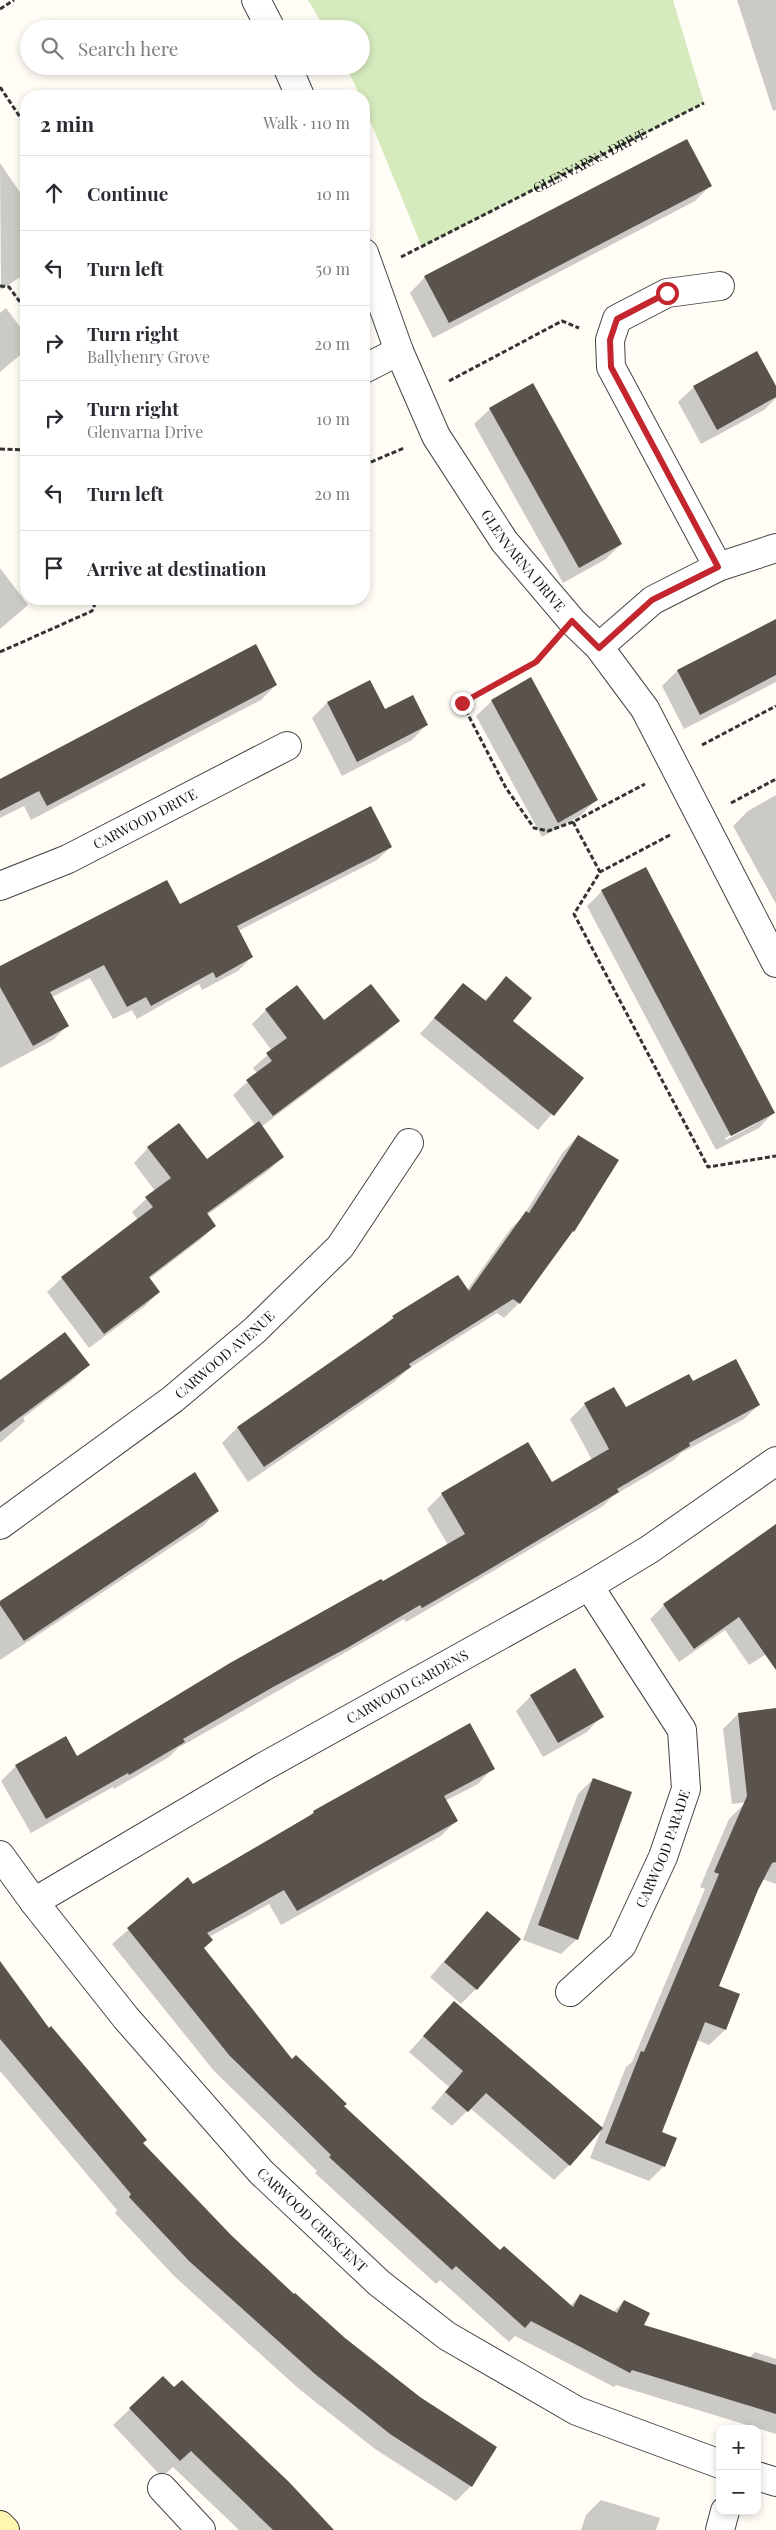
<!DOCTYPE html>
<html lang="en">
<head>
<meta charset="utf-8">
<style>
  body { margin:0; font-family:"Playfair Display",serif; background:#f7f7f7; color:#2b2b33 }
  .controls { position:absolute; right:15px; bottom:15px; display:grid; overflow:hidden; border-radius:10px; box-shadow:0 2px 8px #0003 }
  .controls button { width:45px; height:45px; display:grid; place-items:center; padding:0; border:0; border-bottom:1px solid #e1e1e2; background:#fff; color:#2b2b33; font:25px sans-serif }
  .stop { position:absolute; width:15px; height:15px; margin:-11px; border:4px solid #c4262e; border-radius:50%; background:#fff }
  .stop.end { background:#c4262e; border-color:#fff; box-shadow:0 1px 5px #0008 }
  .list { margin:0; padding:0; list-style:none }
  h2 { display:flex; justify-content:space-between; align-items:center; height:65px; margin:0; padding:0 20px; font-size:21px }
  h2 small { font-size:16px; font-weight:400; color:#7c7c81 }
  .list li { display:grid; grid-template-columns:32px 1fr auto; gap:15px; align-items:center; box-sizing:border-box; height:75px; padding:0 20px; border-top:1px solid #e1e1e2 }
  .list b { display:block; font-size:19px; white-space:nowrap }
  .list p { margin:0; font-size:16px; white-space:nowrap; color:#7c7c81 }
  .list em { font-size:16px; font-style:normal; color:#7c7c81 }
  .icon { flex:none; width:28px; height:28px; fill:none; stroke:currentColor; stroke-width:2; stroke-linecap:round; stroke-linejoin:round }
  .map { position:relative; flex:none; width:776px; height:2530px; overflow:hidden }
  .search { position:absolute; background:#fff; box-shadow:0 2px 8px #0003; left:20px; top:20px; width:350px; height:55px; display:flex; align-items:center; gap:12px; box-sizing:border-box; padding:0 18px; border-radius:28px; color:#7c7c81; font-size:19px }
  .panel { position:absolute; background:#fff; box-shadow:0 2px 8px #0003; left:20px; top:90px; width:350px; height:515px; border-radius:20px }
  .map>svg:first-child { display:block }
  .green { fill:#d5ebbd }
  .shadow { fill:#0003; fill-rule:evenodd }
  .building { fill:#5a524d }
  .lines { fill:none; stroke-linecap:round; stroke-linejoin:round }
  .minor-casing { stroke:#444; stroke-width:30 }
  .secondary-casing { stroke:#333; stroke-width:30 }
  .path { stroke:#333; stroke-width:3; stroke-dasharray:5 2.5; stroke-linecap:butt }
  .minor { stroke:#fff; stroke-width:28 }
  .secondary { stroke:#fff6b0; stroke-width:28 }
  .route { stroke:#c4262e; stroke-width:6 }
  .labels { text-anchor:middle; stroke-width:5; stroke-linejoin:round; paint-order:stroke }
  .street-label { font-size:14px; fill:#111; stroke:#fff }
</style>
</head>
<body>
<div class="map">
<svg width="776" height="2530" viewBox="0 0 776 2530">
  <rect width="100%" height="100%" fill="#fffdf5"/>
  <!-- green -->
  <polygon class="green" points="308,0 673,0 704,103 422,247 364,106 364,96 360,96 346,66 361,66 361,29 325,29"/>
  <!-- shadow -->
  <g class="shadow">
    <polygon points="737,0 776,0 776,110 773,111"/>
    <polygon points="0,163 26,201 26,273 1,290"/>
    <polygon points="710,186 695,201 433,338 410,293 425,277"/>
    <polygon points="6,308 26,335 26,350 0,372 0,313"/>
    <polygon points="694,387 776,388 776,398 764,410 701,444 678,402"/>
    <polygon points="490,409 621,544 606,559 563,583 474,424"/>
    <polygon points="0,568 28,605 0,629"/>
    <polygon points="776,620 776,682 684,729 662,686 677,671"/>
    <polygon points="370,682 385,711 427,724 412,740 342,776 312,718 327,703"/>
    <polygon points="276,685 261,700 31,820 24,806 0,818 0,780"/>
    <polygon points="492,701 596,800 581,815 542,837 476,716"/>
    <polygon points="776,795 776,904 733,826 748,811"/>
    <polygon points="391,847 377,860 238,931 252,957 238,971 202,990 199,984 137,1019 132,1010 113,1019 90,978 52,997 67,1026 53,1040 0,1068 0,968 179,906"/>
    <path d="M 602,891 L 774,1112 L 759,1128 L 716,1150 L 587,906 ZM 757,1121 L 757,1123 L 726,1140 L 725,1138 Z"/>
    <polygon points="506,978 511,1021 582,1079 538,1130 420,1034 463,985 484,1001"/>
    <polygon points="297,986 324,1022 399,1020 385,1034 261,1127 283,1157 268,1171 207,1215 215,1226 200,1240 149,1279 159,1292 144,1307 89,1348 47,1292 62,1278 138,1220 132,1212 155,1191 134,1163 148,1148 206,1160 255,1125 233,1095 257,1073 253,1068 272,1051 252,1024 266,1010"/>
    <polygon points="578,1136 573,1231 519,1303 504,1318 497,1313 408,1369 394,1382 248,1482 222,1443 237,1428 382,1328 393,1317 467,1290 511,1228 522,1218 563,1152"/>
    <polygon points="88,1365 74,1379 23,1418 25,1421 0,1443 0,1382"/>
    <polygon points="692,1383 759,1405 744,1419 681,1453 674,1460 613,1496 603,1506 461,1590 406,1622 404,1619 178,1748 169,1757 114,1789 113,1787 31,1833 1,1781 16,1766 65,1737 77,1758 448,1545 427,1509 442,1494 527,1444 552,1483 592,1460 570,1419 585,1404 614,1388 625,1408"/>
    <polygon points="218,1511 203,1526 0,1660 0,1603"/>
    <polygon points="776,1526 776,1648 749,1665 725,1630 679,1662 650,1619 664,1605"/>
    <polygon points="531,1696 602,1716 587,1732 543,1757 516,1711"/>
    <polygon points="776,1709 776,1799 732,1804 723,1729 738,1714"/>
    <polygon points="469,1725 493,1768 478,1784 445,1801 456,1821 441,1836 281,1925 269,1904 209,1937 203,1949 292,2061 500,2251 570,2306 580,2295 613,2312 624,2301 642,2325 749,2358 755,2352 776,2359 776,2434 616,2385 614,2387 515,2336 509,2342 440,2280 436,2284 315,2173 317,2171 214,2071 112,1944 187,1879 193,1885 307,1819 313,1812"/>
    <polygon points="593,1779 577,1939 561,1954 523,1940 578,1794"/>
    <polygon points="744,1804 776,1818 776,1884 762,1879 717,1986 738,1995 725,2030 709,2045 697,2040 660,2133 664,2166 649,2181 590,2158 626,2067 632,2062 705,1889 700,1887 729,1819"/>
    <polygon points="487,1912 476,1989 461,2004 430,1977"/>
    <polygon points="0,1963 49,2030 142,2144 471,2486 456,2501 375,2449 299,2389 174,2276 115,2213 117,2210 0,2071"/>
    <polygon points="454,2002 569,2165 554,2180 470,2108 452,2126 431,2108 449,2087 409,2052"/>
    <polygon points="130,2409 333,2530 239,2530 173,2467 162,2477 113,2425"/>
    <polygon points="601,2500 660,2518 656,2530 581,2530 586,2515"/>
  </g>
  <!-- building -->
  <g class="building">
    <polygon points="687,139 712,186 449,323 424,276"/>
    <polygon points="757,351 776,386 776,397 717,430 693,386"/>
    <polygon points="533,383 622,544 579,568 489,408"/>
    <polygon points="776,619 776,675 700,715 677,670"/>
    <polygon points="256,644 277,685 47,806 39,791 0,811 0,779"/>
    <polygon points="531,677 598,800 558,823 491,700"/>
    <polygon points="370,680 385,709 413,695 428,725 357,762 327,702"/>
    <polygon points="371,806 392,847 237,926 253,957 216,978 213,972 151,1006 146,997 127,1007 104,965 50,992 69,1026 33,1046 0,987 0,966 167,880 180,904"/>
    <polygon points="646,867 775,1113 731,1136 601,890"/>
    <polygon points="506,976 532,998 513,1021 584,1078 554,1116 434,1018 463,983 486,1001"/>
    <polygon points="371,984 400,1021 273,1116 246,1080 272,1061 266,1053 287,1038 265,1009 297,985 324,1020"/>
    <polygon points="259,1121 284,1157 207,1213 216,1226 149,1277 160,1292 104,1334 61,1277 153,1207 145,1197 171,1178 147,1147 179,1123 207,1159"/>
    <polygon points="578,1135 619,1160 574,1232 573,1231 520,1304 513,1299 409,1364 411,1367 264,1467 237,1427 394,1318 392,1316 458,1275 469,1291 526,1211 529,1213"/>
    <polygon points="65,1332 90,1365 0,1432 0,1380"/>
    <polygon points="736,1359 760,1405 689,1443 690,1446 617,1489 619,1492 478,1576 422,1608 420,1605 347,1648 273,1687 183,1739 185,1742 129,1775 128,1773 46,1819 15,1765 66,1736 77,1756 230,1663 381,1579 383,1581 465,1534 441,1493 528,1442 552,1482 609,1449 584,1403 614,1387 626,1407 689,1374 693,1381"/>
    <polygon points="195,1472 219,1511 24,1641 0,1605 0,1601"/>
    <polygon points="776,1524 776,1670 739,1617 694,1649 663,1604"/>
    <polygon points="575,1668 604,1717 558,1743 530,1695"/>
    <polygon points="776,1708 776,1862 772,1863 758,1890 719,1986 740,1994 726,2030 705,2022 662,2132 677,2138 665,2167 605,2143 641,2051 644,2052 719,1874 714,1872 747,1796 738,1713"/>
    <polygon points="470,1723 495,1769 444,1796 458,1821 297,1911 284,1890 207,1933 213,1940 204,1948 292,2059 296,2055 347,2104 344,2106 500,2250 504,2246 573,2307 580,2294 617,2313 624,2300 650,2313 644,2325 776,2365 776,2414 632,2370 630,2373 531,2321 525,2328 456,2266 452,2270 329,2157 331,2155 229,2055 127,1928 188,1877 193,1884 314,1813 313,1811"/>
    <polygon points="593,1778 632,1792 578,1940 538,1925"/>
    <polygon points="487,1911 521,1939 477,1990 444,1962"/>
    <polygon points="0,1961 49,2028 51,2026 147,2140 143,2143 231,2235 294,2294 295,2293 345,2338 420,2397 497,2447 472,2487 390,2434 315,2374 189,2261 129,2197 131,2194 0,2039"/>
    <polygon points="454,2001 603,2128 570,2166 486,2093 468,2112 445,2092 463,2071 423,2036"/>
    <polygon points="163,2376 174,2387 182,2380 289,2482 334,2530 273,2530 191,2451 180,2461 129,2408"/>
  </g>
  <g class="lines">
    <!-- minor casing -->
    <g class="minor-casing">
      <g id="minor">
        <polyline points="256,0 271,29"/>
        <polyline points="287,66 300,96"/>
        <path id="s2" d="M 364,253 L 399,351 L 436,436 L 504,541 L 572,621 L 599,647 L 645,709 L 776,963"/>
        <polyline points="364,369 399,351"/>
        <polyline points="718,567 611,367 610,340 617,319 667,293 720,286"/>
        <polyline points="599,647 653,600 718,567 776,548"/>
        <path id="s3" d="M 0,886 L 68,859 L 287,746"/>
        <path id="s4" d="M 0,1525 L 173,1399 L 255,1330 L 340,1247 L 409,1143"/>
        <path id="s5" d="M 0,1855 L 34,1902 L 126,2018 L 261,2172 L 379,2283 L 447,2336 L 577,2411 L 720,2464"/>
        <path id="s6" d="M 34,1902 L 263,1767 L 589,1586 L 650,1549 L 776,1461"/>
        <path id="s7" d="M 570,1992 L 622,1945 L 663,1857 L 686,1789 L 682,1730 L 589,1586"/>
        <polyline points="757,2476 776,2482"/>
        <polyline points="162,2488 201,2530"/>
        <polyline points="720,2530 725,2511"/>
      </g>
    </g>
    <!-- secondary casing -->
    <g class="secondary-casing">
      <polyline id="secondary" points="0,2525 5,2530"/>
    </g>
    <!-- path -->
    <g class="path">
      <polyline points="0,9 14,0"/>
      <polyline points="0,87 26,126"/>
      <path id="s1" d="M 401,257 L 704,103"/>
      <polyline points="0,286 9,287 26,310"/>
      <polyline points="449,381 562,321 579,328"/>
      <polyline points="0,449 26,450"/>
      <polyline points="364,465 404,448"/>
      <polyline points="549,647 536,662 462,703 506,788 534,828 548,831 573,822 645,784"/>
      <polyline points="0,652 92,611 97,599"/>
      <polyline points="702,745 776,706"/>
      <polyline points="731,803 776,779"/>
      <polyline points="573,822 600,872"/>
      <polyline points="670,835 600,872 574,914 708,1167 776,1156"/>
    </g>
    <!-- minor -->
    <use href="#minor" class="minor"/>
    <!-- secondary -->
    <use href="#secondary" class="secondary"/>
  </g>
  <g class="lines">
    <!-- route -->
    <polyline class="route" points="462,703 536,662 572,621 599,648 652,600 718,567 611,367 610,340 617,319 667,293"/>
  </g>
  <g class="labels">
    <!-- street labels -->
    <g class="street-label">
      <text dy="5" stroke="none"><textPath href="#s1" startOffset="212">GLENVARNA DRIVE</textPath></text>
      <text dy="5" stroke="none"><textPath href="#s2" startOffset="349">GLENVARNA DRIVE</textPath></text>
      <text dy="5" stroke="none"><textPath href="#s3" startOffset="160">CARWOOD DRIVE</textPath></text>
      <text dy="5" stroke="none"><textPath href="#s4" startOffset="282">CARWOOD AVENUE</textPath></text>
      <text dy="5" stroke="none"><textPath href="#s6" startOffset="431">CARWOOD GARDENS</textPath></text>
      <text dy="5" stroke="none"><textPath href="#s7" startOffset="175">CARWOOD PARADE</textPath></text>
      <text dy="5" stroke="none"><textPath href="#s5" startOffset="481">CARWOOD CRESCENT</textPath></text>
    </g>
  </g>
</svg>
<div class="controls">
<button>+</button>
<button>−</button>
</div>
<div class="stop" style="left:667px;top:293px"></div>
<div class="stop end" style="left:462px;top:703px"></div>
<div class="search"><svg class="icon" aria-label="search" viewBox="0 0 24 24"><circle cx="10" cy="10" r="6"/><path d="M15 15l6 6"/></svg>Search here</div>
<section class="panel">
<h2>2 min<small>Walk · 110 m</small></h2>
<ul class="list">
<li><svg class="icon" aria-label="ahead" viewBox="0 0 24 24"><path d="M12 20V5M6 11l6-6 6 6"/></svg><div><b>Continue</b></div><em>10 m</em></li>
<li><svg class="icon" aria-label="left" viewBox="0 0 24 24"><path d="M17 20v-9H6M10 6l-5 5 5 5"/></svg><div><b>Turn left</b></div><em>50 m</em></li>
<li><svg class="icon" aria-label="right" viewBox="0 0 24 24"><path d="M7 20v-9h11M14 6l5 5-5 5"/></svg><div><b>Turn right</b><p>Ballyhenry Grove</p></div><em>20 m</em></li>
<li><svg class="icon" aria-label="right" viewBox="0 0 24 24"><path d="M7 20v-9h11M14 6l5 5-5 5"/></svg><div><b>Turn right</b><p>Glenvarna Drive</p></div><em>10 m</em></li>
<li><svg class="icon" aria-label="left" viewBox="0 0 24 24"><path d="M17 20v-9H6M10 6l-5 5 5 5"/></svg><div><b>Turn left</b></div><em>20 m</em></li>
<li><svg class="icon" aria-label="arrive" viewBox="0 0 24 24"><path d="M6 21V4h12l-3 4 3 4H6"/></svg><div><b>Arrive at destination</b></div></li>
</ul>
</section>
</div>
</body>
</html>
